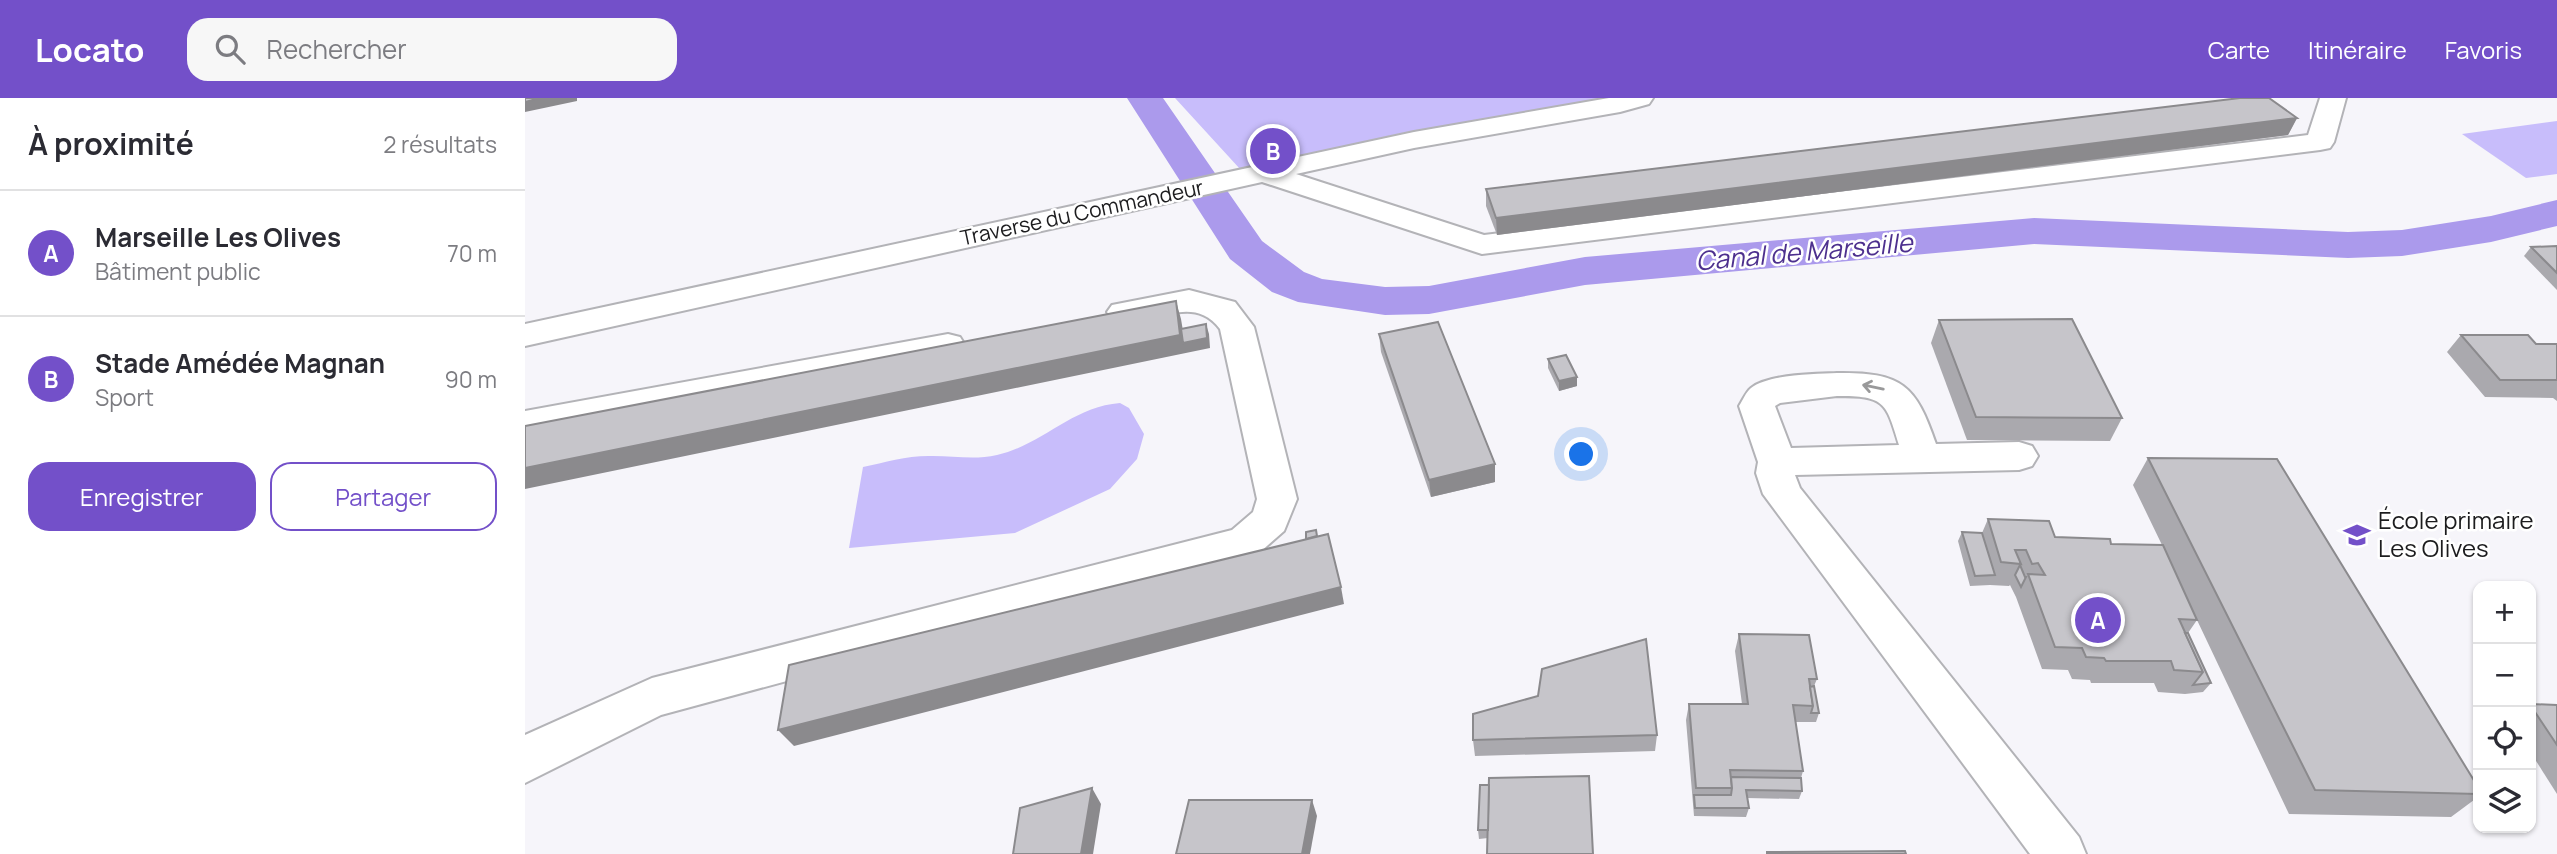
<!DOCTYPE html>
<html lang="fr">
<head>
<meta charset="utf-8">
<style>
  body { margin:0; font-family:Manrope,sans-serif; background:#f7f7f7; color:#2b2b33 }
  .controls { position:absolute; right:21px; bottom:21px; display:grid; overflow:hidden; border-radius:14px; box-shadow:0 2px 5px #0004 }
  .controls button { width:63px; height:63px; display:grid; place-items:center; padding:0; border:0; border-bottom:2px solid #e1e1e2; background:#fff; color:#2b2b33; font:35px sans-serif }
  .you { position:absolute; left:1057px; top:357px; width:24px; height:24px; margin:-18px; border:5px solid #fff; border-radius:50%; background:#1a73e8; box-shadow:0 0 0 10px #1a73e833 }
  .badge { display:grid; place-items:center; width:46px; height:46px; border-radius:50%; background:#7350c9; color:#fff; font-size:23px; font-weight:700 }
  .pin { position:absolute; translate:-50% -50%; border:4px solid #fff; box-shadow:0 2px 7px #0006 }
  .list { margin:0; padding:0; list-style:none }
  h2 { display:flex; justify-content:space-between; align-items:center; height:91px; margin:0; padding:0 28px; font-size:30px }
  h2 small { font-size:23px; font-weight:400; color:#7c7c81 }
  .list li { display:grid; grid-template-columns:46px 1fr auto; gap:21px; align-items:center; box-sizing:border-box; height:126px; padding:0 28px; border-top:2px solid #e1e1e2 }
  .list b { display:block; font-size:26px; white-space:nowrap }
  .list p { margin:0; font-size:23px; white-space:nowrap; color:#7c7c81 }
  .list em { font-size:23px; font-style:normal; color:#7c7c81 }
  .actions { display:flex; gap:14px; padding:21px 28px }
  .actions a { flex:1; padding:16px 0; border:2px solid #7350c9; border-radius:21px; text-align:center; font-size:24px; color:#7350c9 }
  .actions .main { background:#7350c9; color:#fff }
  .icon { flex:none; width:38px; height:38px; fill:none; stroke:currentColor; stroke-width:2; stroke-linecap:round; stroke-linejoin:round }
  .map { position:relative; flex:none; width:2032px; height:756px; overflow:hidden }
  header { display:flex; align-items:center; gap:42px; box-sizing:border-box; height:98px; padding:0 35px; background:#7350c9; color:#fff }
  header strong { font-size:33px }
  nav { display:flex; gap:38px; margin-inline-start:auto; font-size:24px }
  .search { width:490px; height:63px; background:#f7f7f7; display:flex; align-items:center; gap:18px; box-sizing:border-box; padding:0 24px; border-radius:21px; color:#7c7c81; font-size:26px }
  main { display:flex }
  aside { flex:1; background:#fff }
  .map>svg:first-child { display:block }
  .green { fill:#c8bdfb }
  .lines { fill:none; stroke-linecap:round; stroke-linejoin:round }
  .canal { fill:#ab9aec; fill-rule:evenodd }
  .minor-casing { stroke:#b3b3b7; stroke-width:4 }
  .minor { fill:#fff; fill-rule:evenodd }
  .wall { fill:#aaa9ae }
  .shaded-wall { fill:#8b8a8d }
  .building { fill:#c6c5ca; stroke:#8b8a8d; stroke-width:2 }
  .oneway { stroke:#99999a }
  .labels { text-anchor:middle; stroke-width:5; stroke-linejoin:round; paint-order:stroke }
  .far-street-label { font-size:21px; fill:#1c1c1e; stroke:#fff }
  .poi-label { font-size:24px; fill:#1c1c1e; stroke:#fff; text-anchor:start }
  .water-label { font-size:26px; font-style:italic; fill:#4d308e; stroke:#fff }
</style>
</head>
<body>
<header>
<strong>Locato</strong>
<div class="search"><svg class="icon" aria-label="search" viewBox="0 0 24 24"><circle cx="10" cy="10" r="6"/><path d="M15 15l6 6"/></svg>Rechercher</div>
<nav><a>Carte</a><a>Itinéraire</a><a>Favoris</a></nav>
</header>
<main>
<aside>
<h2>À proximité<small>2 résultats</small></h2>
<ul class="list">
<li><span class="badge">A</span><div><b>Marseille Les Olives</b><p>Bâtiment public</p></div><em>70 m</em></li>
<li><span class="badge">B</span><div><b>Stade Amédée Magnan</b><p>Sport</p></div><em>90 m</em></li>
</ul>
<div class="actions"><a class="main">Enregistrer</a><a>Partager</a></div>
</aside>
<div class="map">
<svg width="2032" height="756" viewBox="0 0 2032 756">
  <rect width="100%" height="100%" fill="#f6f5fa"/>
  <!-- green -->
  <g class="green">
    <polygon points="650,0 1081,0 882,34 715,71"/>
    <polygon points="2032,23 2032,76 2001,80 1937,36"/>
    <path d="M 595,305 L 604,310 L 619,336 L 612,361 L 585,391 L 490,435 L 324,450 L 338,369 C 361,364 384,357 408,358 C 430,358 450,362 472,357 C 519,346 546,309 595,305 Z"/>
  </g>
  <g class="lines">
    <!-- canal -->
    <polygon class="canal" points="602,0 638,0 737,143 779,174 797,181 860,189 904,188 1060,159 1509,120 1823,134 1877,132 1966,118 2032,102 2032,128 1966,144 1877,158 1823,160 1509,146 1060,187 904,216 860,217 773,204 747,194 705,161"/>
    <!-- minor casing -->
    <g class="minor-casing">
      <g id="minor">
        <polygon points="1084,0 1128,0 1124,6 1095,14 889,50 771,76 959,137 1783,37 1795,0 1821,0 1809,44 1805,50 1795,52 957,156 737,84 0,248 0,226 889,34"/>
        <path d="M 664,192 L 710,204 L 729,229 L 772,401 L 759,433 L 734,455 L 136,617 L 0,685 L 0,637 L 127,580 L 707,432 L 728,414 L 732,401 L 695,231 C 667,193 625,231 587,221 L 582,214 L 587,207 Z"/>
        <polygon points="423,236 435,239 440,247 435,255 0,339 0,313"/>
        <path d="M 1312,275 C 1377,274 1391,287 1411,346 L 1494,344 L 1507,348 L 1513,358 L 1507,368 L 1494,372 L 1270,377 L 1275,390 L 1554,739 L 1561,756 L 1505,756 L 1238,396 L 1231,375 L 1233,364 L 1214,308 C 1218,302 1221,294 1226,290 C 1243,276 1291,276 1312,275 ZM 1312,298 C 1360,298 1361,304 1374,347 L 1266,350 L 1250,308 L 1255,305 Z"/>
      </g>
    </g>
    <!-- minor -->
    <use href="#minor" class="minor"/>
  </g>
  <!-- wall -->
  <g class="wall">
    <polygon points="1772,20 1763,37 972,137 961,108 961,91"/>
    <polygon points="2032,148 2032,192 1999,158 2006,149"/>
    <polygon points="1414,222 1597,320 1585,343 1442,342 1406,245"/>
    <polygon points="854,236 970,366 970,384 906,399 856,254"/>
    <polygon points="1936,237 2011,246 2032,246 2032,303 2028,300 1960,299 1922,254"/>
    <polygon points="1023,261 1052,279 1052,288 1034,293 1023,270"/>
    <polygon points="1623,360 1953,689 1953,699 1926,719 1764,716 1672,522 1663,535 1686,585 1678,594 1660,596 1633,594 1629,585 1566,585 1565,582 1547,581 1543,572 1517,571 1491,499 1485,487 1484,488 1465,487 1445,488 1433,443 1437,434 1457,435 1463,421 1530,439 1586,446 1637,447 1608,387"/>
    <polygon points="1214,536 1292,581 1289,588 1294,615 1291,624 1270,624 1278,673 1276,680 1277,693 1274,701 1222,700 1224,710 1221,719 1169,718 1161,622 1164,606 1217,606 1210,553"/>
    <polygon points="2006,606 2032,607 2032,696 2006,655"/>
    <polygon points="1132,637 1130,653 950,658 948,642"/>
    <polygon points="964,687 963,740 954,741 953,732"/>
  </g>
  <!-- shaded-wall -->
  <g class="shaded-wall">
    <polygon points="0,0 52,0 52,3 0,14"/>
    <polygon points="1772,20 1763,37 972,137 971,120"/>
    <polygon points="651,203 656,221 660,245 681,226 684,236 685,250 0,391 0,370"/>
    <polygon points="1052,279 1052,288 1034,293 1034,283"/>
    <polygon points="970,366 970,384 906,399 904,382"/>
    <polygon points="816,489 819,506 269,648 253,632"/>
    <polygon points="567,690 576,706 568,756 556,756"/>
    <polygon points="787,702 792,718 785,756 777,756"/>
  </g>
  <!-- building -->
  <g class="building">
    <polygon points="0,0 7,0 8,2 0,4"/>
    <polygon points="1715,0 1744,0 1772,20 971,120 961,91"/>
    <polygon points="2032,148 2032,175 2006,149"/>
    <polygon points="651,203 655,237 0,370 0,328"/>
    <polygon points="1547,221 1597,320 1451,319 1414,222"/>
    <polygon points="913,224 970,366 904,382 854,236"/>
    <polygon points="681,226 682,240 658,245 656,231"/>
    <polygon points="1936,237 2003,237 2011,246 2032,246 2032,282 1975,282"/>
    <polygon points="1041,257 1052,279 1034,283 1023,261"/>
    <polygon points="1623,360 1752,361 1953,689 1953,696 1790,692"/>
    <polygon points="1463,421 1524,423 1530,439 1585,441 1586,446 1638,447 1672,522 1654,521 1678,574 1649,572 1646,563 1581,563 1579,560 1561,559 1557,550 1530,549 1503,476 1520,477 1513,465 1507,466 1501,452 1490,452 1496,466 1476,464"/>
    <polygon points="791,432 792,438 781,441 781,434"/>
    <polygon points="1437,434 1457,435 1470,477 1450,478"/>
    <polygon points="803,436 816,489 253,632 264,567"/>
    <polygon points="1495,467 1500,479 1501,479 1496,489 1490,477"/>
    <polygon points="1660,535 1663,535 1686,585 1668,587 1678,574"/>
    <polygon points="1214,536 1284,537 1292,581 1284,581 1288,608 1268,607 1278,673 1205,672 1207,690 1171,690 1164,606 1223,606"/>
    <polygon points="1121,541 1132,637 948,642 948,616 1013,598 1017,571"/>
    <polygon points="1289,588 1294,615 1286,615 1288,608 1285,589"/>
    <polygon points="2006,606 2032,607 2032,647 2006,608"/>
    <polygon points="1064,678 1068,756 962,756 964,680"/>
    <polygon points="1206,679 1276,680 1277,693 1221,692 1224,710 1170,710 1169,697 1206,697 1207,690"/>
    <polygon points="955,687 964,687 963,732 953,732"/>
    <polygon points="567,690 556,756 488,756 495,710"/>
    <polygon points="664,702 787,702 777,756 651,756"/>
    <polygon points="1380,753 1381,756 1242,756 1242,754"/>
  </g>
  <!-- one-way arrows -->
  <defs><path id="oneway-shaft" d="M-6 0H5M1.5-3L5.5 0L1.5 3" fill="none" stroke-width="1.6" stroke-linecap="round" stroke-linejoin="round" transform="scale(1.75)"/></defs>
  <use class="oneway" href="#oneway-shaft" transform="translate(1348 289) rotate(-168)"/>
  <!-- icons -->
  <defs>
    <g id="school-bare" transform="scale(2.1)"><path d="M0-5L7-2L0 1L-7-2ZM-4 1L0 2.5L4 1V4Q0 6-4 4Z" fill="#7350c9" stroke="#fff" stroke-width="2.5" paint-order="stroke"/></g>
  </defs>
  <g fill-rule="evenodd">
    <use href="#school-bare" x="1832" y="437"/>
  </g>
  <g class="labels">
    <!-- far-street labels -->
    <g class="far-street-label">
      <text transform="translate(557 115) rotate(-12)" y="7">Traverse du Commandeur</text>
    </g>
    <!-- poi labels -->
    <g class="poi-label">
      <text x="1853" y="431">École primaire<tspan x="1853" dy="28">Les Olives</tspan></text>
    </g>
    <!-- water labels -->
    <g class="water-label">
      <text transform="translate(1279 154) rotate(-5)" y="9">Canal de Marseille</text>
    </g>
  </g>
</svg>
<div class="controls">
<button>+</button>
<button>−</button>
<button><svg class="icon" aria-label="locate" viewBox="0 0 24 24"><circle cx="12" cy="12" r="6"/><path d="M12 2v4M12 18v4M2 12h4M18 12h4"/></svg></button>
<button><svg class="icon" aria-label="layers" viewBox="0 0 24 24"><path d="M12 4l9 5-9 5-9-5zM3 14l9 5 9-5"/></svg></button>
</div>
<div class="you"></div>
<div class="pin badge" style="left:1573px;top:522px">A</div>
<div class="pin badge" style="left:748px;top:53px">B</div>
</div>
</main>
</body>
</html>
